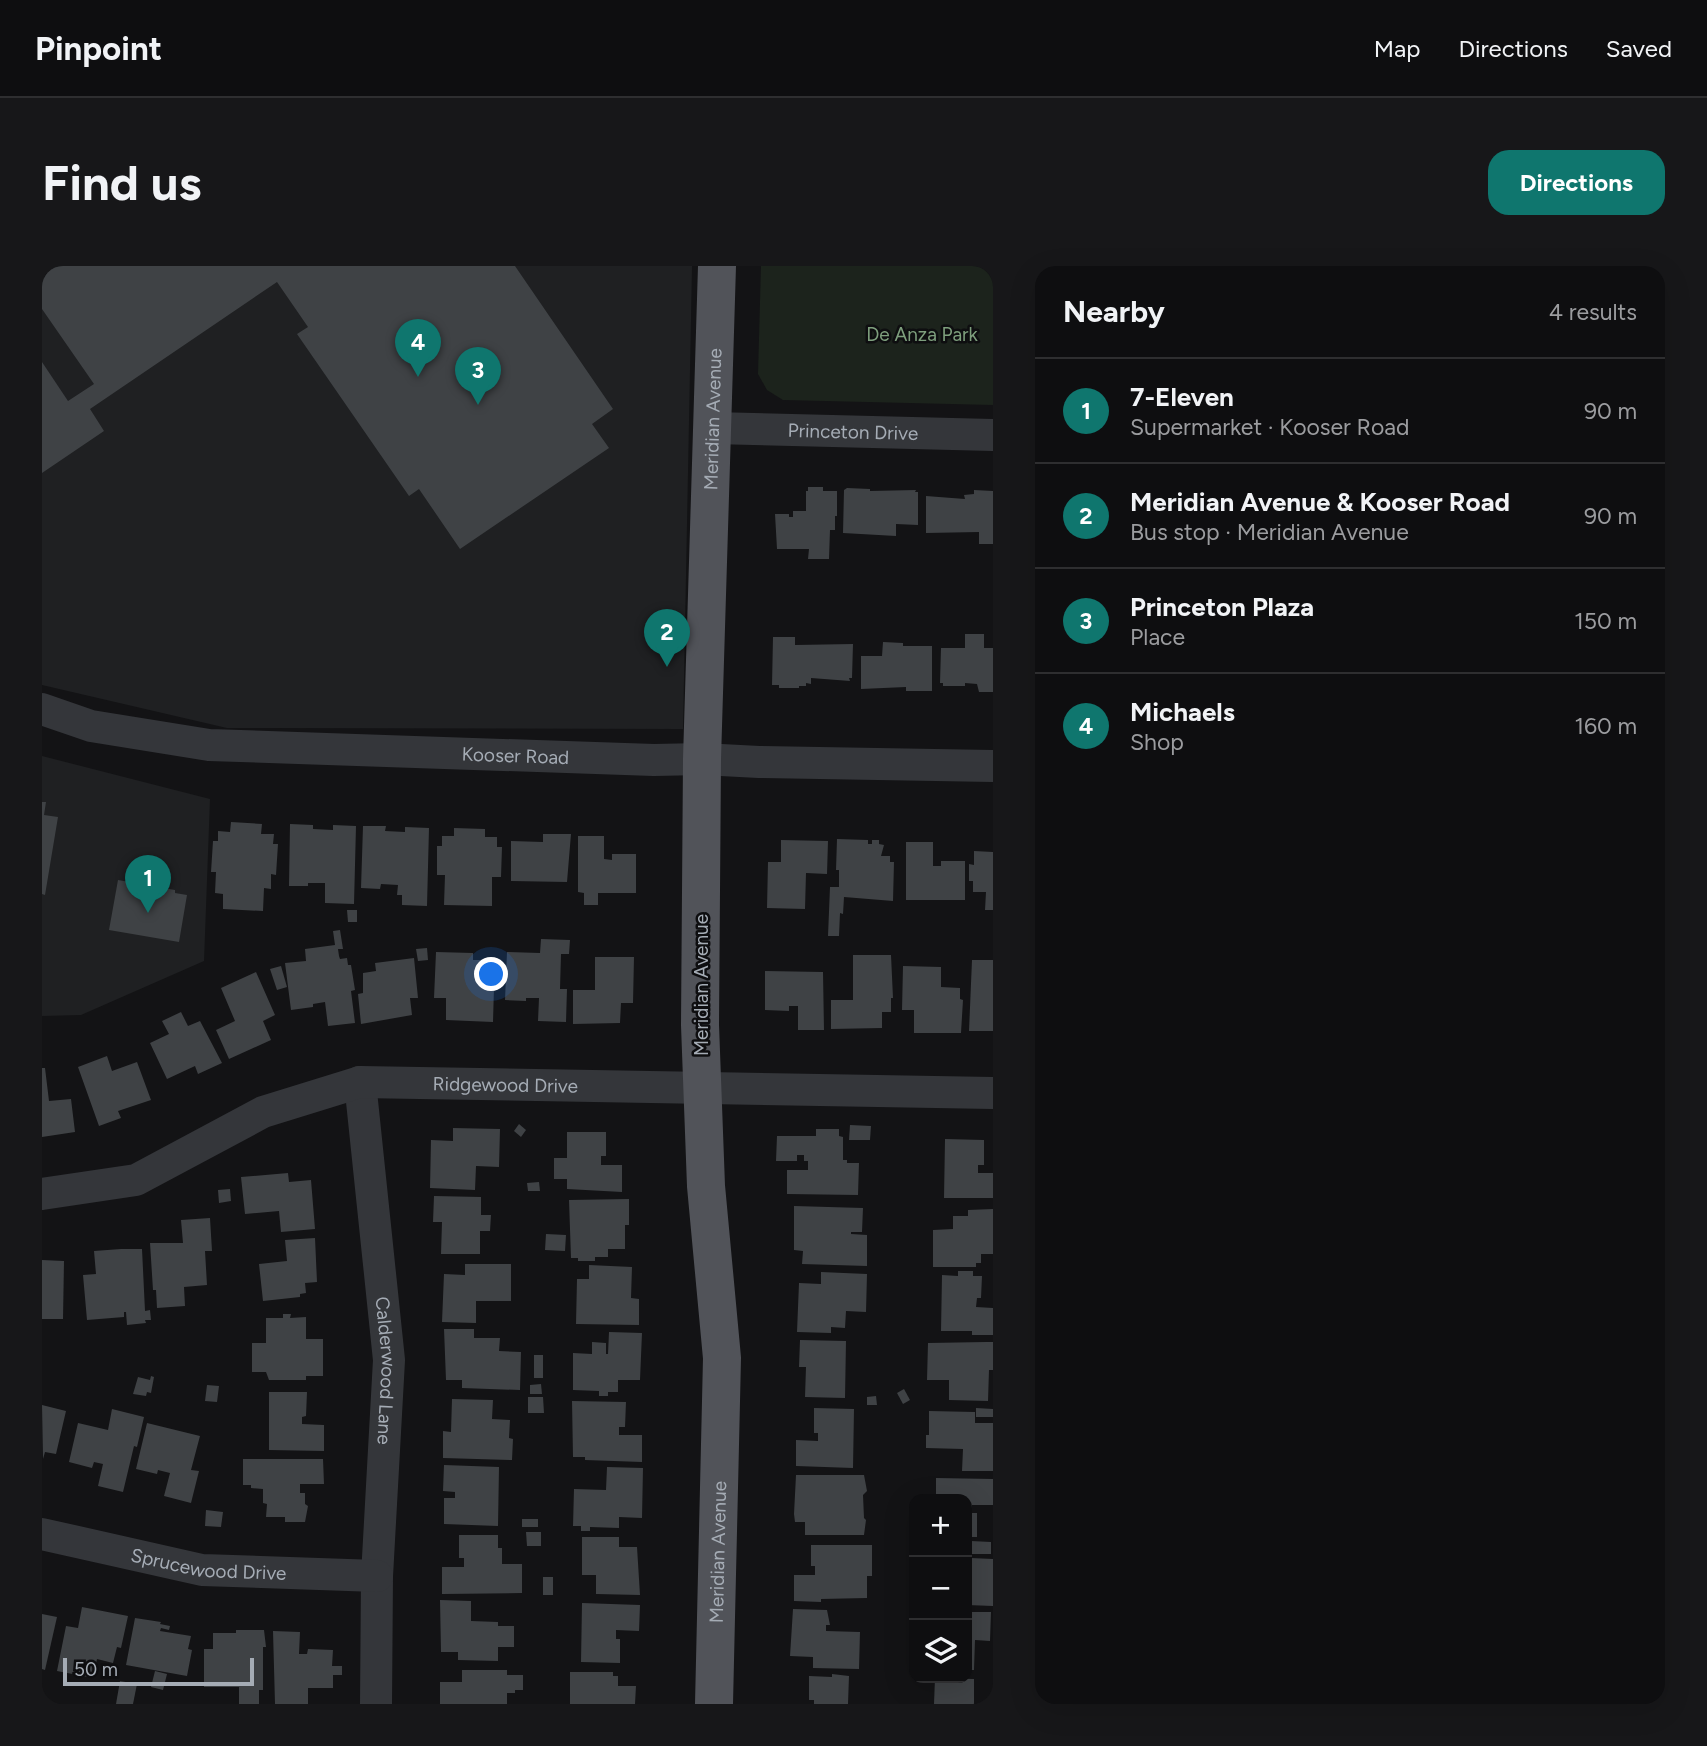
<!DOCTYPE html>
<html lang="en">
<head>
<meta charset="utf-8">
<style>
  body { margin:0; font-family:Figtree,sans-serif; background:#171719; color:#f1f3f6 }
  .controls { position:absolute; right:21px; bottom:21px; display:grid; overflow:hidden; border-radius:14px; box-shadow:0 7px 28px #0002 }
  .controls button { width:63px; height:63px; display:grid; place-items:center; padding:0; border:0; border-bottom:2px solid #2e2e30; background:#0e0e10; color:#f1f3f6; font:35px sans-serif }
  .scale { position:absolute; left:21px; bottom:18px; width:191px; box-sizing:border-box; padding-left:7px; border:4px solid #a5acb5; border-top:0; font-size:19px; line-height:24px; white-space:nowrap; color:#a5acb5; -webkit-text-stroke:5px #0e0e10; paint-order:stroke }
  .you { position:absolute; left:450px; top:709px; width:24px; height:24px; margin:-18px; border:5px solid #fff; border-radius:50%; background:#1a73e8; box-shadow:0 0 0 10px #1a73e833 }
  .badge { display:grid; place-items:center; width:46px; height:46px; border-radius:50%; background:#0f766e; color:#fff; font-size:23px; font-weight:700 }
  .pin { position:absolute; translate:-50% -58px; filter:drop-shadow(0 2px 4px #0008) }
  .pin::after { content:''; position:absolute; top:37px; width:24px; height:21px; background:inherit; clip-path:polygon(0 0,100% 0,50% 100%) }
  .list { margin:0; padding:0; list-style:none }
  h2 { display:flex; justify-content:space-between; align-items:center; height:91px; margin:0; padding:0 28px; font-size:30px }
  h2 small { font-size:23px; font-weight:400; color:#9b9c9f }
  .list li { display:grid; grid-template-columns:46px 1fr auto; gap:21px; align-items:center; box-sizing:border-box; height:105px; padding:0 28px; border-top:2px solid #2e2e30 }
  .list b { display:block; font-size:26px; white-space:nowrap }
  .list p { margin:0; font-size:23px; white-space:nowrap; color:#9b9c9f }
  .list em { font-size:23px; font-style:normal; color:#9b9c9f }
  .icon { flex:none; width:38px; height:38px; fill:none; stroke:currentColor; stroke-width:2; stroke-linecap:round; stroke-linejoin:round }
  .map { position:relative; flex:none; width:951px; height:1438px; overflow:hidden; border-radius:21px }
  header { display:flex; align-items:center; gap:42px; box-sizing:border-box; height:98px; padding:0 35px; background:#0e0e10; border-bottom:2px solid #2e2e30 }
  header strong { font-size:33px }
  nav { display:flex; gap:38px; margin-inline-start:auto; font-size:24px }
  .intro { display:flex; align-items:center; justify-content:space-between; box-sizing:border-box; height:168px; padding:0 42px }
  h1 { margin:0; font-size:49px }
  .button { padding:18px 32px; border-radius:21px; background:#0f766e; color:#fff; font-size:24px; font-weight:700 }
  main { display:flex; gap:42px; padding:0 42px }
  aside { flex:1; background:#0e0e10; border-radius:21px; box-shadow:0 7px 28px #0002 }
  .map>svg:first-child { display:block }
  .built { fill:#1f2022 }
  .green { fill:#1c231c }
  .building { fill:#3f4245 }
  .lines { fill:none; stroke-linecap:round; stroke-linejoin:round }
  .minor { stroke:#34363a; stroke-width:32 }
  .major { stroke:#515359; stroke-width:38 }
  .labels { text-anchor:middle; stroke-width:5; stroke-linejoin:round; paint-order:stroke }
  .park-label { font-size:19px; fill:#7e9f7d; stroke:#0e0e10 }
  .street-label { font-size:19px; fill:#a5acb5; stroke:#0e0e10 }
</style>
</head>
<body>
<header>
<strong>Pinpoint</strong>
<nav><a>Map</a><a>Directions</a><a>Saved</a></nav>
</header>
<div class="intro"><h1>Find us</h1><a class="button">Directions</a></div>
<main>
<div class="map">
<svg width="951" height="1438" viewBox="0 0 951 1438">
  <rect width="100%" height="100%" fill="#131315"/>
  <!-- built -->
  <g class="built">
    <polygon points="0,0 650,0 641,463 185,462 0,419"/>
    <polygon points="0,490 168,533 162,695 39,749 0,750"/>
  </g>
  <!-- green -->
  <polygon class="green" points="719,0 951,0 951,139 741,134 725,124 716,108"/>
  <!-- building -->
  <g class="building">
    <polygon points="0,0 473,0 571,143 550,158 567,182 418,283 377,223 367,230 255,68 266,61 235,16 48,143 62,165 0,207 0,96 26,135 52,118 0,43"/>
    <polygon points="766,221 781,221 781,225 795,225 795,250 793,250 793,264 788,264 787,293 766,293 767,283 735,283 733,248 747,248 747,251 751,251 751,245 764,245 764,225 766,225"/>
    <polygon points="805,222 828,223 828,225 874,224 873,226 876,226 876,259 854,258 854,270 801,267 802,224"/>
    <polygon points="932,224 951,225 951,278 937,278 937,266 884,267 884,230 923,233 922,229 932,228"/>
    <polygon points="923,368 942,368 942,382 951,382 951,426 937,426 935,418 923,417 923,420 901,420 901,417 898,417 899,382 923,382"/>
    <polygon points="731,371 753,371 753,379 811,378 810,412 807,412 808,415 769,412 769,418 764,417 764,420 757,420 757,422 737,422 737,419 730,419"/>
    <polygon points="841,376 861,377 861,380 890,380 890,425 864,425 864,421 819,423 819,390 840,390"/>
    <polygon points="0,536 4,536 2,549 16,551 3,629 0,628"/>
    <polygon points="189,556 220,558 219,568 232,568 231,578 236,578 234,609 229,608 229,623 222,622 221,645 181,643 181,628 173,627 174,606 169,606 171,575 176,575 176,565 188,566"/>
    <polygon points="248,558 271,559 271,563 291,564 291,559 314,560 312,638 283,637 283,617 266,617 266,620 247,620"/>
    <polygon points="321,560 344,560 343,565 363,566 363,561 387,562 385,640 360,639 360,629 355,629 356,619 339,618 338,623 319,622"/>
    <polygon points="412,562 443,563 443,571 455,571 455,581 460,581 459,611 450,611 450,640 402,639 403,609 395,609 395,580 400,580 400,570 412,570"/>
    <polygon points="501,568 529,568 525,616 469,615 469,575 501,576"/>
    <polygon points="536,570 562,570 562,593 570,594 570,588 594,588 594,627 556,627 556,639 542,639 542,627 536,626"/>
    <polygon points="795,573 826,574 826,578 830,578 830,574 837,574 837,578 842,579 839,590 848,590 848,596 852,596 851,635 802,631 801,648 798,647 797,670 786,670 788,621 797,621 797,604 794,604"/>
    <polygon points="739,574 786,575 785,608 764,607 763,643 725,642 726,596 739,596"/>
    <polygon points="864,576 891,576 891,600 899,600 899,595 923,595 923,634 864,634"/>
    <polygon points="932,585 951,586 951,644 943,644 944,626 931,626 931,615 927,615 927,598 932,599"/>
    <polygon points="76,614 133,624 133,627 145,629 137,676 67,664"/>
    <polygon points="305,644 315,644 315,656 306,656"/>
    <polygon points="298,664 301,683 296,683 297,690 298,693 305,692 306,699 309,699 313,724 309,725 313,757 286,760 283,736 271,738 271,741 249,744 243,697 264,695 263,683 293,679 291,665"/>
    <polygon points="499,673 528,674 527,688 519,688 518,723 525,723 524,756 496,755 497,732 484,732 484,735 463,734 465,686 498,687"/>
    <polygon points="385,682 386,694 376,695 374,683"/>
    <polygon points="394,686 431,687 431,694 448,694 447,722 452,722 451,756 404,754 404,732 392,732"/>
    <polygon points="811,689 849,689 851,732 849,732 849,746 840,746 840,762 789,763 789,734 811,734"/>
    <polygon points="553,691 592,691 591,737 579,737 578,757 531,758 531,724 553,724"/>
    <polygon points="372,692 376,732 368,732 370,749 319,758 316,728 321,727 321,707 334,705 333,697"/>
    <polygon points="930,694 951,694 951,765 927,765"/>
    <polygon points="239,700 245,721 235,724 228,703"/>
    <polygon points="861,700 899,701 899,721 918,722 918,733 921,734 919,767 872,767 872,744 860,744"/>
    <polygon points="723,705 781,706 782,764 756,764 756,740 747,740 747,745 723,744"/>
    <polygon points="214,706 233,749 221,755 229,774 187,793 174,764 193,755 179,722"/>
    <polygon points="139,746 146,760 158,755 180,797 156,808 153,800 125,813 108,777 127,768 120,755"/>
    <polygon points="65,790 70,805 95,796 109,834 76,845 79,852 57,860 36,801"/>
    <polygon points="0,802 3,802 7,835 29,833 33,866 0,871"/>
    <polygon points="477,858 484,864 479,871 472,865"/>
    <polygon points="808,859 829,860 828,874 807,874"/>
    <polygon points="411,862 458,863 457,901 434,900 433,924 388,922 389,874 411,875"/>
    <polygon points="774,863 797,863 797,870 801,871 801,894 805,894 805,897 817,897 816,929 745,928 745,904 766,904 766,895 762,895 762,889 755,889 755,895 734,895 735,870 774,870"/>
    <polygon points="525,866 564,866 564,890 559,890 559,899 580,899 580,926 525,923 525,913 512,913 512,892 525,892"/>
    <polygon points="903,873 942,874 942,899 936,899 936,907 951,907 951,932 902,932"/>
    <polygon points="246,907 247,916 269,914 273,963 239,966 237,945 203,948 199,911"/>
    <polygon points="497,916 498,925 486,925 485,917"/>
    <polygon points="188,923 189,935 177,937 176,924"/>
    <polygon points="392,930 439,931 439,949 449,949 448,965 438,965 438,988 399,988 400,956 391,956"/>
    <polygon points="587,933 587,959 583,959 583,983 566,983 566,991 553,991 553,995 536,995 536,992 529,992 527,934"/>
    <polygon points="752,940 821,942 820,966 809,966 809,968 825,969 825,1000 760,998 761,985 752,984"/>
    <polygon points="951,943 951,988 939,988 939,997 934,997 934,1001 891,1001 891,964 911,963 911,950 926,950 926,944"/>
    <polygon points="168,952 170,985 163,985 165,1019 142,1021 143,1040 115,1042 114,1024 111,1024 108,977 141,977 139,954"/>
    <polygon points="504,968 524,969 523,985 503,984"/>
    <polygon points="273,972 275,1016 263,1017 264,1027 258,1028 258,1031 221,1035 217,998 245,995 243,974"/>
    <polygon points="79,983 100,983 103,1045 108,1044 109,1054 103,1054 104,1057 85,1059 84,1046 82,1046 82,1051 45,1054 41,1009 54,1008 52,985"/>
    <polygon points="0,994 22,995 21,1053 0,1053"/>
    <polygon points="423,998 469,998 469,1035 434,1035 434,1057 400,1056 402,1008 423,1009"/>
    <polygon points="547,999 590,1001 589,1032 597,1033 597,1059 534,1058 535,1013 547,1013"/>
    <polygon points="916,1005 931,1005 931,1010 940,1010 939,1032 935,1032 934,1041 951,1042 951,1069 930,1069 930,1065 899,1065 900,1009 916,1010"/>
    <polygon points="779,1006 825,1008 824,1046 804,1045 803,1062 789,1061 789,1067 755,1066 757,1017 779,1018"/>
    <polygon points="241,1048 249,1048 248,1052 264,1051 264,1073 281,1073 281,1110 264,1110 264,1114 227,1114 224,1106 210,1106 210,1077 224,1077 224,1052 241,1052"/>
    <polygon points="402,1063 432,1063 432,1072 458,1072 457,1085 479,1086 478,1124 420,1122 420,1114 404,1114"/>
    <polygon points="567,1066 600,1067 598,1114 576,1114 576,1126 566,1126 566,1130 557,1130 557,1125 531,1124 531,1087 550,1088 550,1076 564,1077 564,1088 566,1088"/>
    <polygon points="758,1074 804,1075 803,1132 763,1131 764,1101 757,1101"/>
    <polygon points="944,1076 951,1076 951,1104 947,1104 946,1135 907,1134 907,1114 885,1114 886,1077"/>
    <rect x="492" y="1089" width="9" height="23"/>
    <polygon points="109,1110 112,1111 109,1127 105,1126 104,1130 91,1128 96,1111 108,1114"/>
    <polygon points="499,1118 500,1128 488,1128 488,1119"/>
    <polygon points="165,1119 177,1120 175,1136 163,1135"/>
    <polygon points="862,1123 868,1134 861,1138 855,1127"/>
    <polygon points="227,1126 265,1126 264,1150 260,1151 260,1158 282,1159 282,1185 227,1184"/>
    <polygon points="834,1130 835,1139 825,1139 825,1131"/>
    <polygon points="486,1131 501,1131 502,1147 486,1147"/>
    <polygon points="410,1133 451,1134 450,1153 468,1154 467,1172 471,1173 470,1194 401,1192 401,1165 409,1166"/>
    <polygon points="530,1135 584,1136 583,1161 577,1161 577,1169 600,1169 600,1196 543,1194 543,1191 531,1191"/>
    <polygon points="0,1139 24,1145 14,1188 3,1186 1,1193"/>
    <polygon points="772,1142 812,1143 811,1202 754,1200 754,1174 776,1175 776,1167 772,1167"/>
    <polygon points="934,1142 951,1143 951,1151 934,1151"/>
    <polygon points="70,1143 102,1151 95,1181 92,1180 81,1226 56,1220 61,1198 52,1196 50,1202 27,1196 36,1157 66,1164"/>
    <polygon points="887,1145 933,1146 933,1157 951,1157 951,1205 920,1205 921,1183 884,1182 884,1169 887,1169"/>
    <polygon points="105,1157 158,1170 149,1204 157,1205 149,1237 122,1230 128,1207 116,1204 115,1208 94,1203"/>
    <polygon points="201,1193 281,1193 282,1218 258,1218 258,1227 263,1227 263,1238 266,1240 263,1256 243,1256 243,1251 224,1251 225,1238 221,1237 221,1223 209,1222 209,1219 201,1219"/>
    <polygon points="402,1199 457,1201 456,1260 402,1258 402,1232 413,1232 413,1226 401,1225"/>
    <polygon points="565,1201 601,1202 600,1252 577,1251 577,1262 548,1261 548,1265 539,1265 539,1260 531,1260 532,1223 564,1224"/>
    <polygon points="754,1209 822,1209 825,1225 821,1229 822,1252 824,1254 822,1269 763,1269 763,1256 753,1256 752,1248"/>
    <polygon points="894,1212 951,1213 951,1239 930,1239 930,1247 935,1247 935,1271 925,1271 925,1233 894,1233"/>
    <polygon points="164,1244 181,1246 179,1261 163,1260"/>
    <rect x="480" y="1253" width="16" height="8"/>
    <polygon points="484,1266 499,1266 499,1280 485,1280"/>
    <polygon points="417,1269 456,1269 456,1282 460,1282 460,1298 480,1298 480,1327 400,1328 400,1301 422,1301 422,1292 417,1292"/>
    <polygon points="540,1271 577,1271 577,1281 595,1281 598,1329 554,1328 554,1309 540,1309"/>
    <polygon points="929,1275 949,1276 949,1288 929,1288 929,1292 951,1293 951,1340 925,1339 925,1280 929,1280"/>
    <polygon points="769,1279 830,1279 830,1310 825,1310 825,1332 779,1333 779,1336 752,1335 752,1309 773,1309 773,1300 769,1300"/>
    <rect x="501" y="1311" width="10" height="18"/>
    <polygon points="398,1334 429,1335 429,1355 456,1356 456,1360 472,1360 472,1381 456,1381 456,1395 416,1394 416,1386 399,1386"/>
    <polygon points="540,1337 598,1339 597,1365 574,1364 574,1373 578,1373 578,1397 539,1396"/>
    <polygon points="40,1341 86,1350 79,1382 75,1381 71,1397 55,1393 51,1412 15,1405 24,1360 36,1362"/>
    <polygon points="751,1343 785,1344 788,1359 784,1359 784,1365 818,1366 817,1403 771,1402 771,1391 748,1390"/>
    <polygon points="925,1346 949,1346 948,1375 933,1374 932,1404 925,1404"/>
    <polygon points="0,1348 15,1351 3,1404 0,1403"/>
    <polygon points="93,1352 119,1356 118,1358 128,1360 127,1364 119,1362 118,1365 149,1370 146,1383 150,1384 145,1410 84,1399"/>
    <polygon points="194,1364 222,1364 224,1381 221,1381 221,1424 217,1424 217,1438 197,1438 197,1421 162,1421 162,1383 171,1383 171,1367 194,1367"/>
    <polygon points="231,1365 258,1366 257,1388 265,1388 266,1383 291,1384 290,1400 300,1400 300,1409 291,1409 291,1422 266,1422 266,1438 233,1438"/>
    <polygon points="420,1404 465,1404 465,1409 481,1409 481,1424 473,1424 473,1427 465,1427 465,1438 398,1438 398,1416 420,1416"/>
    <polygon points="113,1405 125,1408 121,1424 109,1421"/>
    <polygon points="528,1406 571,1406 571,1410 576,1410 576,1420 594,1420 593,1438 528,1438"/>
    <polygon points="790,1408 807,1410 806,1438 772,1438 772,1434 767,1434 767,1410 790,1411"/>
    <polygon points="893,1412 932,1413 932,1438 892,1438"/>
    <polygon points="78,1415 95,1418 91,1438 74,1438"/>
  </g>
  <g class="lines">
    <!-- minor -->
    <g class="minor">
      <path id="s1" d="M 671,162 L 951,169"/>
      <path id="s2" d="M 0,443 L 49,460 L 167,479 L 612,494 L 660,493 L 717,496 L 951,500"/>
      <path id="s3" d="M 318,816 L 347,1094 L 335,1310 L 334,1438"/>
      <path id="s4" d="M 0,928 L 94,914 L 221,846 L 318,816 L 951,827"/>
      <path id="s5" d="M 0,1268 L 160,1304 L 335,1310"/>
    </g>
    <!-- major -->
    <path class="major" id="s6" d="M 672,1438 L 680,1092 L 664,920 L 658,759 L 660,493 L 675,0"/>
  </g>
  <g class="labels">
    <!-- park labels -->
    <g class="park-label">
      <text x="880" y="75">De Anza Park</text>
    </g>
    <!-- street labels -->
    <g class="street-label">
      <text dy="7" stroke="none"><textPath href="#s6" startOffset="1286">Meridian Avenue</textPath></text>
      <text dy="7" stroke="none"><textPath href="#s1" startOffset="140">Princeton Drive</textPath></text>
      <text dy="7" stroke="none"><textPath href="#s2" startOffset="478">Kooser Road</textPath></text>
      <text transform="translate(659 719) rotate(-90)" y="7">Meridian Avenue</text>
      <text dy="7" stroke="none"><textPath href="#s4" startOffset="486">Ridgewood Drive</textPath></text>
      <text dy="7" stroke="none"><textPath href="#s3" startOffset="290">Calderwood Lane</textPath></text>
      <text dy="7" stroke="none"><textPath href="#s6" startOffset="152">Meridian Avenue</textPath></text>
      <text dy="7" stroke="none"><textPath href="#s5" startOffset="170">Sprucewood Drive</textPath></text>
    </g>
  </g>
</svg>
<div class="controls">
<button>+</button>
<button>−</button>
<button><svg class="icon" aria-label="layers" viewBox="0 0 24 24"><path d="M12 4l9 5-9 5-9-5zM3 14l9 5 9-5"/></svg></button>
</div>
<div class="scale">50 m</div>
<div class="you"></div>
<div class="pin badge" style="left:106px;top:647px">1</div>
<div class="pin badge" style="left:625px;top:401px">2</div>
<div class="pin badge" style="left:436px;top:139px">3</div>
<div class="pin badge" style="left:376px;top:111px">4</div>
</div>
<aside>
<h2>Nearby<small>4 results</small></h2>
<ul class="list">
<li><span class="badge">1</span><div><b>7-Eleven</b><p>Supermarket · Kooser Road</p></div><em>90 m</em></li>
<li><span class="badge">2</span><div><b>Meridian Avenue &amp; Kooser Road</b><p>Bus stop · Meridian Avenue</p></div><em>90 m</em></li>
<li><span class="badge">3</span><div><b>Princeton Plaza</b><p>Place</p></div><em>150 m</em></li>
<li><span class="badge">4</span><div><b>Michaels</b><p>Shop</p></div><em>160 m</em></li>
</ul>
</aside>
</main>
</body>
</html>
